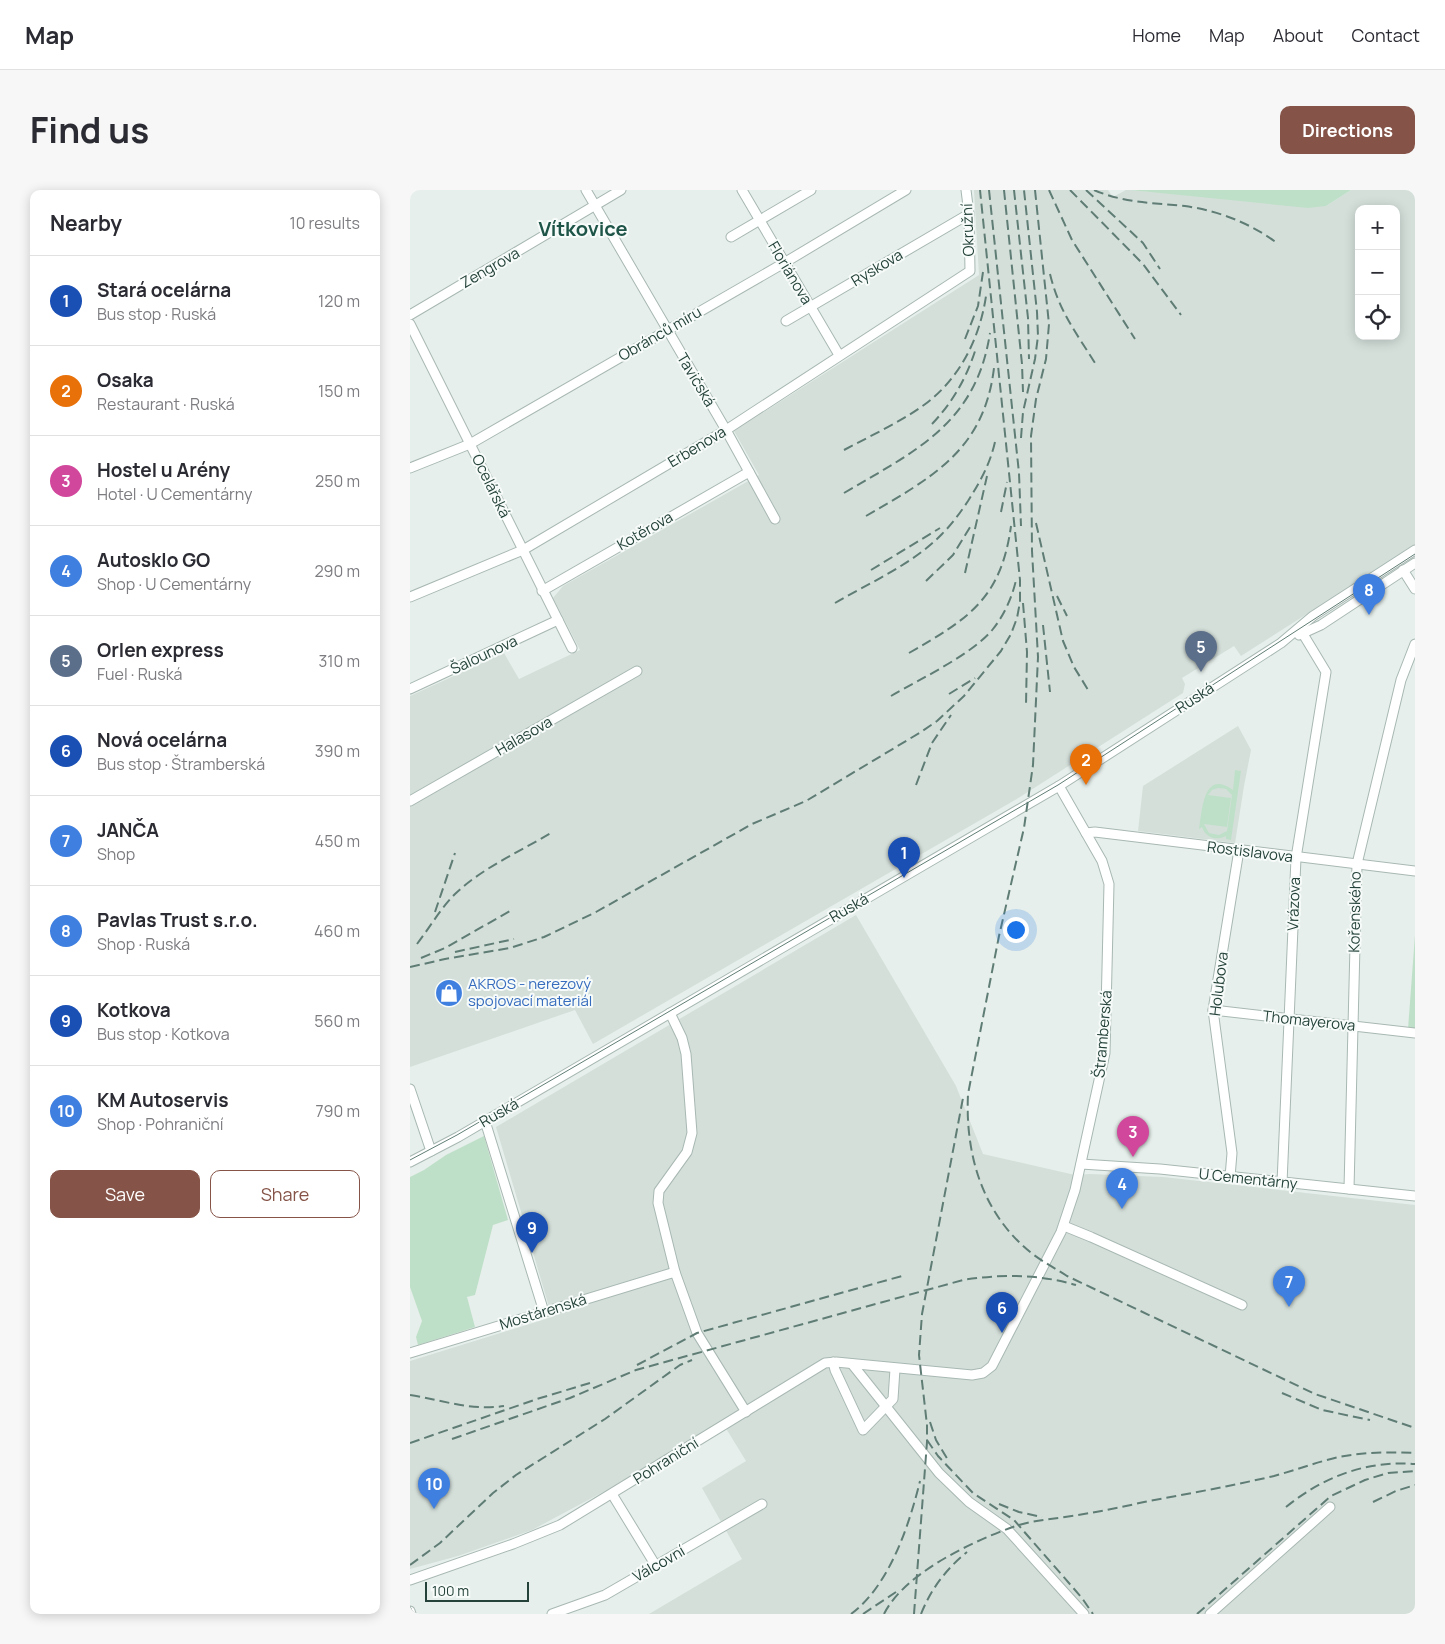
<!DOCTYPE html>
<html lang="en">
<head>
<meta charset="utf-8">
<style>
  body { margin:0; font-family:Manrope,sans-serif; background:#f7f7f7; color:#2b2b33 }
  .controls { position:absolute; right:15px; top:15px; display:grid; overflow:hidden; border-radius:10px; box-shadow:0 2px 12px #0003 }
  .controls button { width:45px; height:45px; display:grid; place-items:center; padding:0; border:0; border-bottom:1px solid #e1e1e2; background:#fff; color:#2b2b33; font:25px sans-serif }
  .scale { position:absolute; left:15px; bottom:12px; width:104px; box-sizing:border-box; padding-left:5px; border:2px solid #24423a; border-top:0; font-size:14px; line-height:18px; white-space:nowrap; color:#24423a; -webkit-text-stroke:4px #f7fbf9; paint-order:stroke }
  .you { position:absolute; left:605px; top:739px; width:18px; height:18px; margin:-12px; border:4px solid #fff; border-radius:50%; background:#1a73e8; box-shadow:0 0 0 8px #1a73e833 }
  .badge { display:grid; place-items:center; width:32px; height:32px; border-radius:50%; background:#855347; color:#fff; font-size:16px; font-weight:700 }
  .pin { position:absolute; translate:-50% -41px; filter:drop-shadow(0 1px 2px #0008) }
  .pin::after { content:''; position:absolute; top:26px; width:18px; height:15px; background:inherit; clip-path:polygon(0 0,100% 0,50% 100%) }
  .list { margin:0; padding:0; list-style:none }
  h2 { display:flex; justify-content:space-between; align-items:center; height:65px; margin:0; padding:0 20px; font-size:21px }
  h2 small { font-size:16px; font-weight:400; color:#7c7c81 }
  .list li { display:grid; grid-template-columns:32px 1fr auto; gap:15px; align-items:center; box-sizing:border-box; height:90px; padding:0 20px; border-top:1px solid #e1e1e2 }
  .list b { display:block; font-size:19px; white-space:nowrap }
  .list p { margin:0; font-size:16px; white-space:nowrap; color:#7c7c81 }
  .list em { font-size:16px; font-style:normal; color:#7c7c81 }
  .actions { display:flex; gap:10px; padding:15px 20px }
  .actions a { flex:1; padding:11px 0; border:1px solid #855347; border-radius:10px; text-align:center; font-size:18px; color:#855347 }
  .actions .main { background:#855347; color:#fff }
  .icon { flex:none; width:28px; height:28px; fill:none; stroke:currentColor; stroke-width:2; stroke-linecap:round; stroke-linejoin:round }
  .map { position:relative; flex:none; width:1005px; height:1424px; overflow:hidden; border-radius:10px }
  header { display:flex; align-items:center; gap:30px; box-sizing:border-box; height:70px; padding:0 25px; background:#fff; border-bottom:1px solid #e1e1e2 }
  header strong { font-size:24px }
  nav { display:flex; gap:28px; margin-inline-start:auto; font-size:18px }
  .intro { display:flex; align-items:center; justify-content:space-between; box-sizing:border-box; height:120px; padding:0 30px }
  h1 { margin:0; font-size:35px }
  .button { padding:12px 22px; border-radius:10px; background:#855347; color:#fff; font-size:18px; font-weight:700 }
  main { display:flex; gap:30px; padding:0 30px }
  aside { flex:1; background:#fff; border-radius:10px; box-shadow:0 2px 12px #0003 }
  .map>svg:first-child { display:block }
  .built { fill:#d4dfda; fill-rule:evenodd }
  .green { fill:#bfe0c8; fill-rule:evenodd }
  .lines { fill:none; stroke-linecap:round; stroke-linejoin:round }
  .street-casing { stroke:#a8b8b2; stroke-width:11 }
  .street { stroke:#fff; stroke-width:9 }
  .tram { stroke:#5f7d75; stroke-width:1 }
  .rail { stroke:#5f7d75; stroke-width:2; stroke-dasharray:10 5; stroke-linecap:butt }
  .labels { text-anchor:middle; stroke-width:4; stroke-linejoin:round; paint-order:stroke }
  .street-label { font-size:15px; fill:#24423a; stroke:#f7fbf9 }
  .shop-label { font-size:15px; fill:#366cbe; stroke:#f7fbf9; text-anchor:start }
  .district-label { font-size:20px; font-weight:bold; fill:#1f5548; stroke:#f7fbf9 }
</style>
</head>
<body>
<header>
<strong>Map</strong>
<nav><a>Home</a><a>Map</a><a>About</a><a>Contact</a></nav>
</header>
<div class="intro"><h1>Find us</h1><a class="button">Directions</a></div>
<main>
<aside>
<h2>Nearby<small>10 results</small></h2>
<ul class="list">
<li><span class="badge" style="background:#1a4fb4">1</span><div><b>Stará ocelárna</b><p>Bus stop · Ruská</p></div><em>120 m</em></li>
<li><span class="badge" style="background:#e8710a">2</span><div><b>Osaka</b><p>Restaurant · Ruská</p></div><em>150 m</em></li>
<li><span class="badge" style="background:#d1479c">3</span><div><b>Hostel u Arény</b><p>Hotel · U Cementárny</p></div><em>250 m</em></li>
<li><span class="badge" style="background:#3f7fe0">4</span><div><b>Autosklo GO</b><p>Shop · U Cementárny</p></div><em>290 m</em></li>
<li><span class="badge" style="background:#5c6f8a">5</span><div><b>Orlen express</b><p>Fuel · Ruská</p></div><em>310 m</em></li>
<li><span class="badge" style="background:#1a4fb4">6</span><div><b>Nová ocelárna</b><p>Bus stop · Štramberská</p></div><em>390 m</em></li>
<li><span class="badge" style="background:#3f7fe0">7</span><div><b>JANČA</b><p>Shop</p></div><em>450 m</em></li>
<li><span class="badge" style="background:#3f7fe0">8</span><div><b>Pavlas Trust s.r.o.</b><p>Shop · Ruská</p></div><em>460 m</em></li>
<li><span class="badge" style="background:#1a4fb4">9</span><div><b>Kotkova</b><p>Bus stop · Kotkova</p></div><em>560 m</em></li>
<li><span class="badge" style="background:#3f7fe0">10</span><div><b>KM Autoservis</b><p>Shop · Pohraniční</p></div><em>790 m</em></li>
</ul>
<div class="actions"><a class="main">Save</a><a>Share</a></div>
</aside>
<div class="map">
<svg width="1005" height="1424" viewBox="0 0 1005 1424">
  <rect width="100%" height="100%" fill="#e6efeb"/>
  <!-- built -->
  <g class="built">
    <path d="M 564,0 L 698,0 L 703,7 L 716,0 L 720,0 L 916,16 L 941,0 L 1005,0 L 1005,355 L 831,466 L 824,456 L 772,488 L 775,494 L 773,503 L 610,607 L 183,854 L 165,820 L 0,877 L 0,506 L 94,463 L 109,489 L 170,460 L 143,408 L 153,396 L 349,285 L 324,241 L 569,85 ZM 949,19 L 986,19 L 986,146 L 949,146 Z"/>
    <polygon points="828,536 841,560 834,596 825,653 728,641 733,596"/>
    <polygon points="446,725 546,896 573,964 665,985 680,984 753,987 1005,1015 1005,1424 239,1424 332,1369 292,1298 336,1271 312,1232 195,1301 122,1340 48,1366 0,1379 0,1171 142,1127 86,937"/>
  </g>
  <!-- green -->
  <g class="green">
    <polygon points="720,0 941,0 916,16 898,18"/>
    <path d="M 825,580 L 831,581 L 821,650 L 816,649 L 816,646 C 806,651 796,648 792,637 L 789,639 C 792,621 793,578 823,600 ZM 808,598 L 816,599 L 822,605 L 817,641 L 809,645 L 799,643 L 794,634 L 817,637 L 821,608 L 798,605 L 802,600 Z"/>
    <polygon points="1005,745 1005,839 998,839"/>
    <polygon points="74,946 98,1030 83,1035 65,1105 57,1107 65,1137 8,1155 6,1147 12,1131 0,1097 0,987 14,980 36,965"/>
  </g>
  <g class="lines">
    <!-- street casing -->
    <g class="street-casing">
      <g id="street">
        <polyline points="176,0 316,240 365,329"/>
        <polyline points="332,0 429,165"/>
        <polyline points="321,47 401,0"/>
        <polyline points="0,125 211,0"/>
        <polyline points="376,131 559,24"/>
        <polyline points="0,134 162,458"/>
        <polyline points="0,278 60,254 374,73 496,0"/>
        <polyline points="993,380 1005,399"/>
        <polyline points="132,401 339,282"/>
        <polyline points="0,407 113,360 316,240 560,81 559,24 556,0"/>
        <polyline points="889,445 911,435 1005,373"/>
        <polyline points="0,499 148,430"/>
        <polyline points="0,611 227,481"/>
        <polyline points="676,643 685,642 1005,681"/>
        <polyline points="803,820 1005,843"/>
        <polyline points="260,823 272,848 276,864 282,943 277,962 249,1001 248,1013 265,1082"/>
        <polyline points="0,899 21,961"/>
        <polyline points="75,931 134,1122"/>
        <polyline points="0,972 48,947 649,596 871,453 903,426 1005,360"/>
        <polyline points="671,974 750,979 1005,1006"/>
        <polyline points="820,987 822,963 803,820 829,660"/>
        <polyline points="872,993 886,668 916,482 893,444"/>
        <polyline points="939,999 947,674 991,490 1005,454"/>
        <polyline points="654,1036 681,1047 832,1115"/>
        <polyline points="0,1163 265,1082 287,1143 336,1222"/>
        <polyline points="423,1172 425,1180 453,1240 483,1209 485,1179"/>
        <polyline points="442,1174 529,1283 559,1312 597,1339 674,1424"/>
        <polyline points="202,1304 246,1376"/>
        <polyline points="0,1390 103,1354 150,1335 415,1173 426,1172 562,1185 573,1183 582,1176 651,1042 665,1000 695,863 699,694 692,671 649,596"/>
        <polyline points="0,1421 1,1424"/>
        <polyline points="142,1424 195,1405 352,1314"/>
        <polyline points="800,1424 920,1317"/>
      </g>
    </g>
    <!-- street -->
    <use href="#street" class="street"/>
    <!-- tram -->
    <g class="tram">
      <polyline points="0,970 47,945 648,595 1005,364"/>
      <polyline points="0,1416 3,1424"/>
    </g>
    <!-- rail -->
    <g class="rail">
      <polyline points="579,0 609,283 611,336"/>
      <polyline points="594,0 612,174 613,202"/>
      <polyline points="604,0 618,128 619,169"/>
      <path d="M 625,0 L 639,134 L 636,169 L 626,209 L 621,246 L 622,361 L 628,467 L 623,575 L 614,638 L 589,746 L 558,904 C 555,966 573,1026 624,1065 C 635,1073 646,1079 657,1086 L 905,1204 L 1005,1238"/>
      <polyline points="639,0 662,50 725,149"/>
      <polyline points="660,0 733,74 771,125"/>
      <polyline points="676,0 733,53 750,79"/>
      <path d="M 684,0 C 714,13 744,13 775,16 C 809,21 840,33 867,53"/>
      <path d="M 640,84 C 649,121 665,141 685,173"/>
      <polyline points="555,149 568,116 573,82"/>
      <path d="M 522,234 C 543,212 557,187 566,158"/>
      <polyline points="611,248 613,222 625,169 628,146 627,122 614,0"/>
      <path d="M 434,260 C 462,245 493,231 518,212 C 551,186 570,147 576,106"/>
      <path d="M 434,303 C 505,261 566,234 580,143"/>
      <polyline points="591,322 597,292"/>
      <path d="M 456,326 C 521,288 574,261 584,178"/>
      <polyline points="626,333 653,451 664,477 680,503"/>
      <polyline points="461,380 530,338"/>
      <polyline points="555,383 577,286"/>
      <polyline points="516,391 543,365 562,334"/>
      <polyline points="647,406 657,426"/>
      <path d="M 425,413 C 461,392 503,374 532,344 C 542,334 550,323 558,311 C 570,292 580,274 585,252"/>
      <polyline points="613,413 617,462 616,515"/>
      <polyline points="633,435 640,502"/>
      <path d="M 499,463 C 558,429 591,409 601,336"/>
      <polyline points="539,504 565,488"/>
      <path d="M 481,506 C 510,489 563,464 583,439 C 594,425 602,408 606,390"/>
      <polyline points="506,595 522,553 541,525"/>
      <polyline points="25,722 45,663"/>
      <path d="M 7,754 C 20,737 31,718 45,704 C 72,678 109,662 141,643"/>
      <polyline points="45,762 104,749"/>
      <polyline points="11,768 35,758 100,721"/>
      <polyline points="0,777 35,769 100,758 134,747 186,722 342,634 396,611 511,542 527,531 554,506 591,461 601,444 607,428 610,412 610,390 570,0"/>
      <polyline points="227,1175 287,1143 492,1086"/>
      <polyline points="872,1203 912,1220 960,1230"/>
      <path d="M 0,1205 C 33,1210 59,1221 94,1216"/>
      <polyline points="520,1232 526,1250 538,1270"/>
      <path d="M 42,1249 L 160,1208 L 226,1180 L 553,1090 C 590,1084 629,1084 666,1095"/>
      <polyline points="517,1250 528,1266 563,1303 604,1330 672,1408 683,1424"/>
      <polyline points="0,1253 127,1209 180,1193"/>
      <polyline points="963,1312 986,1301 1005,1295"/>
      <polyline points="589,1314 609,1322 632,1327"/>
      <path d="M 876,1317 C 913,1287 957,1270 1005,1274"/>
      <polyline points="0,1375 30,1353 83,1303 106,1285 195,1229 270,1175 282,1170"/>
      <path d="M 441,1424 C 479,1396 499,1336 510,1291"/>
      <polyline points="453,1424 486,1402"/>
      <path d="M 474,1424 C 494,1384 559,1353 600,1338 C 618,1331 636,1330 655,1327 C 682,1323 708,1318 734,1312 C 777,1304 821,1296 864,1286 C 886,1280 907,1272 929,1267 C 954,1262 980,1262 1005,1263"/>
      <polyline points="504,1424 517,1252 517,1235 509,1165 512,1124 553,908"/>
      <path d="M 511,1424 C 521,1399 536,1379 557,1362"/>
      <polyline points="787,1424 921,1306 955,1290 978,1283 1005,1281"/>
    </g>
  </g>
  <!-- icons -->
  <defs>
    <g id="shop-disc" transform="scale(1.4375)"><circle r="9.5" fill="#3f7fe0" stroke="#f7fbf9"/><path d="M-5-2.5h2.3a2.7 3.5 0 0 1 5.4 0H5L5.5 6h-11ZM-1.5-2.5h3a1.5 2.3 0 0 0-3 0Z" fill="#fff"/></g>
  </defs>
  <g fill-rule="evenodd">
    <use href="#shop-disc" x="39" y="803"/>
  </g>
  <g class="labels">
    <!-- street labels -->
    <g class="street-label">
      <text transform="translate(558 40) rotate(-92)" y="5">Okružní</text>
      <text transform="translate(80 78) rotate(-30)" y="5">Zengrova</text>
      <text transform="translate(467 78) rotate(-31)" y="5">Ryskova</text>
      <text transform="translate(380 83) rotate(59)" y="5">Floriánova</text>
      <text transform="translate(250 144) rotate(-30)" y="5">Obránců míru</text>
      <text transform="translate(286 190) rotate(59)" y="5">Tavičská</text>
      <text transform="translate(287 257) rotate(-31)" y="5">Erbenova</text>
      <text transform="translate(81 296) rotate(64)" y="5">Ocelářská</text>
      <text transform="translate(235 341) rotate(-30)" y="5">Kotěrova</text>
      <text transform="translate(74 465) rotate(-25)" y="5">Šalounova</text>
      <text transform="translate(785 508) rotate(-33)" y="5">Ruská</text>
      <text transform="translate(114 546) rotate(-30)" y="5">Halasova</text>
      <text transform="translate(840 662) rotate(7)" y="5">Rostislavova</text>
      <text transform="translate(884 714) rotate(-88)" y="5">Vrázova</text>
      <text transform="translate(439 718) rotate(-30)" y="5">Ruská</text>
      <text transform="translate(945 722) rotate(-89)" y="5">Kořenského</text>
      <text transform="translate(809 794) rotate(-83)" y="5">Holubova</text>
      <text transform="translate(899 831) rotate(6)" y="5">Thomayerova</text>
      <text transform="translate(693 844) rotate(-85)" y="5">Štramberská</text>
      <text transform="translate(89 923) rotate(-30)" y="5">Ruská</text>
      <text transform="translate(838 989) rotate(6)" y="5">U Cementárny</text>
      <text transform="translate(133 1122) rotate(-17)" y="5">Mostárenská</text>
      <text transform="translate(256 1271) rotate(-32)" y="5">Pohraniční</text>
      <text transform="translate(249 1374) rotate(-30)" y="5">Válcovní</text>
    </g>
    <!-- shop labels -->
    <g class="shop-label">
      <text x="58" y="799">AKROS - nerezový<tspan x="58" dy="17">spojovací materiál</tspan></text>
    </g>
    <!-- district labels -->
    <g class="district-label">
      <text x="173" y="46">Vítkovice</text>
    </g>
  </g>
</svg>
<div class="controls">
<button>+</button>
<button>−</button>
<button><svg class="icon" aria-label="locate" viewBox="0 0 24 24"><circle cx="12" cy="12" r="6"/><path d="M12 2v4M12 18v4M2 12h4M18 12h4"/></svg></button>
</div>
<div class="scale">100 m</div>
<div class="you"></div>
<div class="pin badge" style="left:494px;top:688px;background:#1a4fb4">1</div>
<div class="pin badge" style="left:676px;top:595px;background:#e8710a">2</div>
<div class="pin badge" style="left:723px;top:967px;background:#d1479c">3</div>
<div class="pin badge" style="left:712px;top:1019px;background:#3f7fe0">4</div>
<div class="pin badge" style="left:791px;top:482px;background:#5c6f8a">5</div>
<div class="pin badge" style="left:592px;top:1143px;background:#1a4fb4">6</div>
<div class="pin badge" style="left:879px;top:1117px;background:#3f7fe0">7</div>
<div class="pin badge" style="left:959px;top:425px;background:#3f7fe0">8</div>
<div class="pin badge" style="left:122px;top:1063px;background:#1a4fb4">9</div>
<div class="pin badge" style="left:24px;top:1319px;background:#3f7fe0">10</div>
</div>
</main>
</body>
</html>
